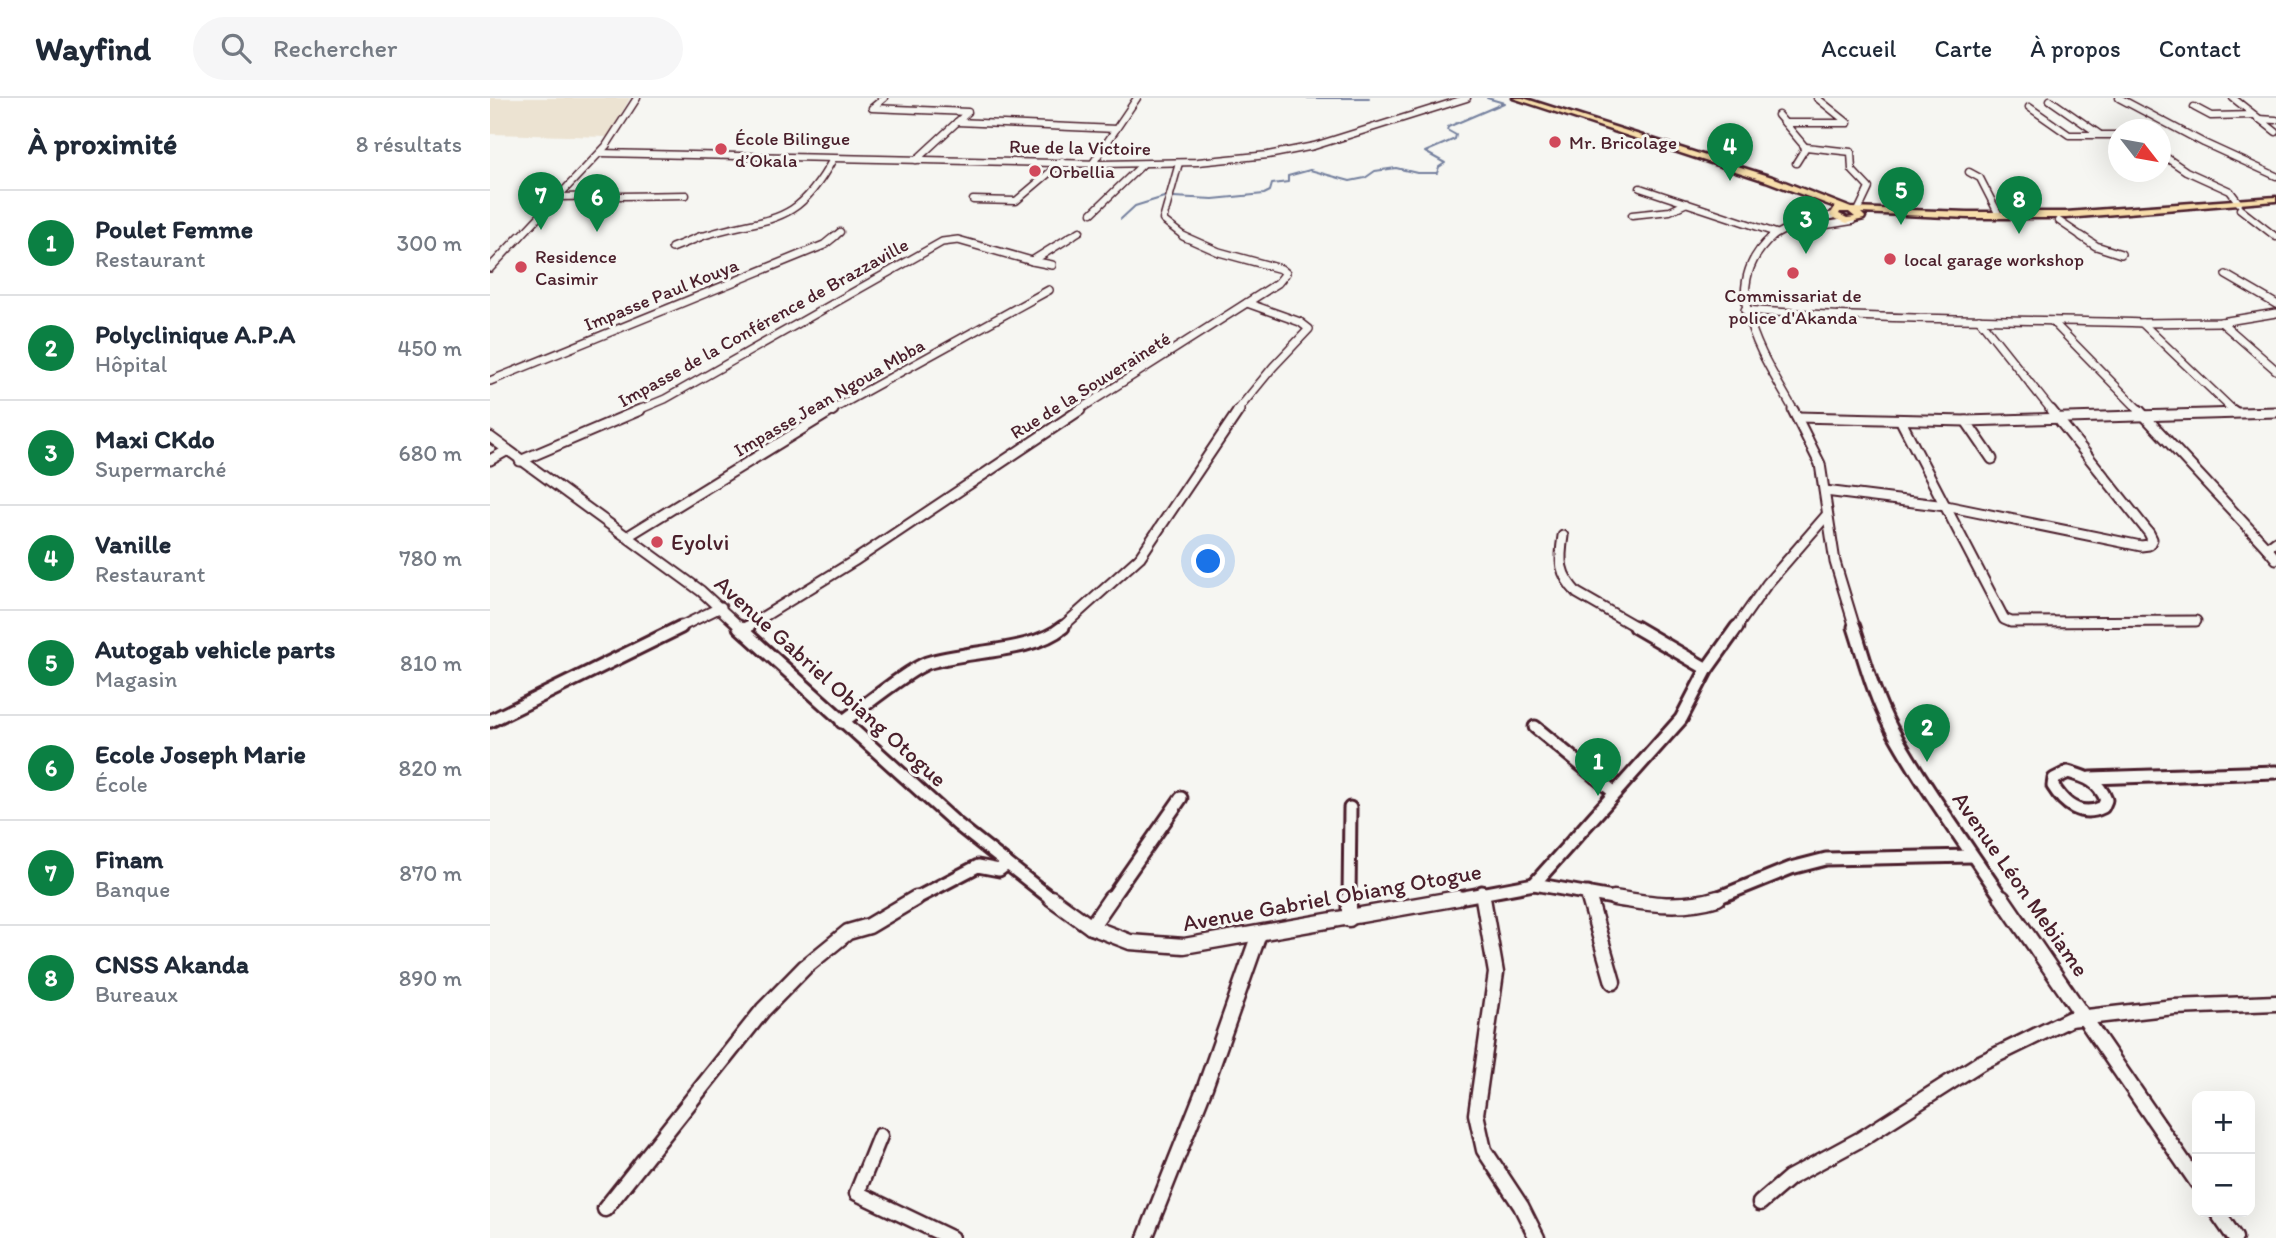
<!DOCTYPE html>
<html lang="fr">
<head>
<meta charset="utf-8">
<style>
  body { margin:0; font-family:Itim,sans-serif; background:#f6f6f7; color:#1f2937 }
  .controls { position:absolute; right:21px; bottom:21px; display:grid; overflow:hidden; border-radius:14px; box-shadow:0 7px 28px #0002 }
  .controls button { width:63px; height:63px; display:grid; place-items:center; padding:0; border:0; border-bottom:2px solid #e0e1e3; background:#fff; color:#1f2937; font:35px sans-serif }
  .compass { position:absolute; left:1618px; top:21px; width:63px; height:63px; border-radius:50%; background:#fff; box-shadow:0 7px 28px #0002; rotate:121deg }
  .you { position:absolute; left:719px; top:464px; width:24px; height:24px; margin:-18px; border:5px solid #fff; border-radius:50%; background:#1a73e8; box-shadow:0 0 0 10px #1a73e833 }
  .badge { display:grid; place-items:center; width:46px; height:46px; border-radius:50%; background:#0b8043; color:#fff; font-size:23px; font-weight:700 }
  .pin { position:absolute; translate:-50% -58px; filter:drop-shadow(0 2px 4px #0008) }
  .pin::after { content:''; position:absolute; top:37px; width:24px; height:21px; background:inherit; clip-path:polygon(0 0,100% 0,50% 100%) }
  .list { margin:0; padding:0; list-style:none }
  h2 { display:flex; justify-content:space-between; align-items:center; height:91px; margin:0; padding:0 28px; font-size:30px }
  h2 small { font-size:23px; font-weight:400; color:#747a83 }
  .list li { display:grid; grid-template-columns:46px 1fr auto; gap:21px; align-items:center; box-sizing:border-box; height:105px; padding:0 28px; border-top:2px solid #e0e1e3 }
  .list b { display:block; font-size:26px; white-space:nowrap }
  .list p { margin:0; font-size:23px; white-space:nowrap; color:#747a83 }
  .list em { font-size:23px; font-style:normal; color:#747a83 }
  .icon { flex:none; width:38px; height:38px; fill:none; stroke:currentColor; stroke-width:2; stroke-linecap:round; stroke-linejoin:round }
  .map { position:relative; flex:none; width:1786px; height:1140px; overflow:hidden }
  header { display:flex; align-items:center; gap:42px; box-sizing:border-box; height:98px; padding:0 35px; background:#fff; border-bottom:2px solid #e0e1e3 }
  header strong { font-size:33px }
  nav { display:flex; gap:38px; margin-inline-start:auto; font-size:24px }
  .search { width:490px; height:63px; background:#f6f6f7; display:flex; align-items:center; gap:18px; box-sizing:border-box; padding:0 24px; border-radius:38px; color:#747a83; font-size:26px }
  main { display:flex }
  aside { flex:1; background:#fff }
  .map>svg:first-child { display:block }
  .built { fill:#ece3d2 }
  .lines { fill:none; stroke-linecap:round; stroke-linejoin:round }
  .stream { stroke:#74809e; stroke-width:2 }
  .minor-far4-casing { stroke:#4a1f2b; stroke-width:9 }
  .minor-far3-casing { stroke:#4a1f2b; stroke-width:10 }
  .minor-far2-casing { stroke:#4a1f2b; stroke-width:13 }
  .minor-far1-casing { stroke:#4a1f2b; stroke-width:17 }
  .minor-casing { stroke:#4a1f2b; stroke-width:19 }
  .major-casing { stroke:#4a1f2b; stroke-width:5 }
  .minor-far4 { stroke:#f6f6f2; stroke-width:6 }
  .minor-far3 { stroke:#f6f6f2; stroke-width:7 }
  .minor-far2 { stroke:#f6f6f2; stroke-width:9 }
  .minor-far1 { stroke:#f6f6f2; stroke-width:11 }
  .minor { stroke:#f6f6f2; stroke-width:14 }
  .major { fill:#f8deab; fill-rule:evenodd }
  .poi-dot { fill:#d1495b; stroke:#f6f6f2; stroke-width:2.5 }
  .labels { text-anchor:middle; stroke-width:6; stroke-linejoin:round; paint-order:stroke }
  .far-poi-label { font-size:19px; fill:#4a1f2b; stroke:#f6f6f2; text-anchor:start }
  .far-street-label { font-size:19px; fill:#4a1f2b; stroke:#f6f6f2 }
  .poi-label { font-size:23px; fill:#4a1f2b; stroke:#f6f6f2; text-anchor:start }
  .street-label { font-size:23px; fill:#4a1f2b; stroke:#f6f6f2 }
</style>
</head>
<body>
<header>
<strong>Wayfind</strong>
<div class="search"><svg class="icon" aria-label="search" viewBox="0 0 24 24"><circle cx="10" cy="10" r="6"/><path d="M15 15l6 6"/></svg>Rechercher</div>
<nav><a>Accueil</a><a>Carte</a><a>À propos</a><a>Contact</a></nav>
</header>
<main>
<aside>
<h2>À proximité<small>8 résultats</small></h2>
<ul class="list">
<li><span class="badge">1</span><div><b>Poulet Femme</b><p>Restaurant</p></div><em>300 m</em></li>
<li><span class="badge">2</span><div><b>Polyclinique A.P.A</b><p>Hôpital</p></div><em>450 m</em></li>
<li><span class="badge">3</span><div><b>Maxi CKdo</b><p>Supermarché</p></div><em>680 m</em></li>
<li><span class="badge">4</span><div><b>Vanille</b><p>Restaurant</p></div><em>780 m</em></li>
<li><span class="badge">5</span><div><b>Autogab vehicle parts</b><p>Magasin</p></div><em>810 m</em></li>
<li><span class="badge">6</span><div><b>Ecole Joseph Marie</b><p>École</p></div><em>820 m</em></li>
<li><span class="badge">7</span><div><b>Finam</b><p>Banque</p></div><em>870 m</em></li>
<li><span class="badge">8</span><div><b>CNSS Akanda</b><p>Bureaux</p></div><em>890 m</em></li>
</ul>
</aside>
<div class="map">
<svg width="1786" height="1140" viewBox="0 0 1786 1140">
  <rect width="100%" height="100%" fill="#f6f6f2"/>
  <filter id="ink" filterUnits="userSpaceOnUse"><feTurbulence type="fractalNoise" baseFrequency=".0143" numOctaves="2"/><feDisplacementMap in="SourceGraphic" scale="14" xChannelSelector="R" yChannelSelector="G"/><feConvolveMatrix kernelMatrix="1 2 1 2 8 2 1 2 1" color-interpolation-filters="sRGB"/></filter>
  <g filter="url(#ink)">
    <!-- built -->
    <polygon class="built" points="0,0 140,0 118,39 0,36"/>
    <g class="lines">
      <!-- stream -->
      <g class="stream">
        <polyline points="810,0 827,0"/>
        <polyline points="828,0 879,0"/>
        <polyline points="683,99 723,101 774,96 780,93 782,86 798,84 798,78 820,72 860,83 875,80 885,73 906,70 927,75 947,75 949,69 955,65 935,54 965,41 966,37 957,32 958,29 1014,5 997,0"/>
        <polyline points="631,121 645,108 674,99"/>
      </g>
      <!-- minor-far4 casing -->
      <g class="minor-far4-casing">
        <g id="minor-far4">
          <polyline points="394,0 382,10 478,14 426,62"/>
          <polyline points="1629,0 1714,45 1786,78"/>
          <polyline points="1743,0 1786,34"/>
          <polyline points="1560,2 1609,36"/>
          <polyline points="1539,9 1579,37 1629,37"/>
          <polyline points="1704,9 1721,18 1764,17"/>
          <polyline points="1288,17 1315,49"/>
          <polyline points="1768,21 1786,22"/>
          <polyline points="467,24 626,31"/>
          <polyline points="1295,25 1358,25 1327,0"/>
          <polyline points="110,55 613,66 708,64 778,57 824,48 977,0"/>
          <polyline points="1671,56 1696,73 1740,93 1749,105"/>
          <polyline points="603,65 647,0"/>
          <polyline points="689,65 673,122 696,140"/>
          <polyline points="1306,65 1316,49 1361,54 1362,72 1379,90 1369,111"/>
          <polyline points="1479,74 1490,80 1509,117"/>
          <polyline points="1150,90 1286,135"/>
          <polyline points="68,99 196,97"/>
          <polyline points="483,102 526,103 572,64"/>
          <polyline points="1750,111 1786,139"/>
          <polyline points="602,115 653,66"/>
          <polyline points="1142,117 1180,113 1197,105"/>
          <polyline points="1569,123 1594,140"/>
          <polyline points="1324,129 1362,123"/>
          <polyline points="29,140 116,48 147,0"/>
          <path d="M 207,140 C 276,116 303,135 343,61"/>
          <polyline points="343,140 350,134"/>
          <polyline points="579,140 590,133"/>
          <polyline points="1280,140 1298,130 1344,117"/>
        </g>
      </g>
      <!-- minor-far3 casing -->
      <g class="minor-far3-casing">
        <g id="minor-far3">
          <path d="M 1283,138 C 1223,190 1275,260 1304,313"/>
          <polyline points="1591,138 1606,148 1631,156"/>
          <polyline points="182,150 212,138"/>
          <polyline points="542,163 562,167"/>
          <polyline points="0,170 30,138"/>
          <polyline points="1736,177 1786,206"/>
          <path d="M 1255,212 C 1387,222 1520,221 1652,225 L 1744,313"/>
          <polyline points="1489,221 1562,313"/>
          <polyline points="1562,223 1650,313"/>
          <polyline points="1731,224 1786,272"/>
          <polyline points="1652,225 1731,224 1786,215"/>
          <polyline points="0,283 334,147 345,138"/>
          <polyline points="146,313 175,301 452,144 468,142 542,163 582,138"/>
          <polyline points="340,313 559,192"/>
          <polyline points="587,313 788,185 796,175 791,171 729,154 693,138"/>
          <polyline points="747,313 783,269 819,231 810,224 757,205"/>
        </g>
      </g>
      <!-- minor-far2 casing -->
      <g class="minor-far2-casing">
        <g id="minor-far2">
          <polyline points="1303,312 1330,366 1345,464 1365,530"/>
          <polyline points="1649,312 1777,450"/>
          <polyline points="1742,312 1745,314"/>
          <polyline points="1307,319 1476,323"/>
          <polyline points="1412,325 1514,521 1521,524 1706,523"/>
          <polyline points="0,339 211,493 251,530"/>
          <polyline points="1502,361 1476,323 1786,314"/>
          <polyline points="0,362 16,353"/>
          <polyline points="30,363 150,312"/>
          <polyline points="1335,393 1456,408 1651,448 1659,447 1662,441 1659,435 1561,312"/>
          <polyline points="138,438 343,312"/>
          <path d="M 1073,438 C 1069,463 1069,476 1087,495 L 1148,530"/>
          <polyline points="1786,443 1777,450 1786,461"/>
          <polyline points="188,530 231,509"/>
          <polyline points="255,530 364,463 590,312"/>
          <polyline points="571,530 650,459 749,312"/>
          <polyline points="1246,530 1277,486 1336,418"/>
        </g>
      </g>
      <!-- minor-far1 casing -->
      <g class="minor-far1-casing">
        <g id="minor-far1">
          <polyline points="249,529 467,726 563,802"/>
          <polyline points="1145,529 1217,571"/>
          <path d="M 1364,529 C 1375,563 1384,598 1401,630 C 1434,690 1475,745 1513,802"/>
          <polyline points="254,531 258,529"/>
          <polyline points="0,623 191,529"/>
          <path d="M 352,624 C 372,610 418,572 437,565 C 477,552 542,555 573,529"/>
          <polyline points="1045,629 1125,695"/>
          <path d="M 1578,674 C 1596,679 1609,683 1616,702 L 1613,709 C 1591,720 1574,706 1563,688 L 1564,681 Z"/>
          <polyline points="1600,680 1786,674"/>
          <polyline points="1044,786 1191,621 1217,571 1247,529"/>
          <polyline points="992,794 993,802"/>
          <polyline points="1098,795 1100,802"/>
          <polyline points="423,802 488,768 509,772 517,766"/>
          <polyline points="620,802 691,700"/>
          <polyline points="859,802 860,710"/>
          <polyline points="958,802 1044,786 1134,802"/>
          <polyline points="1222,802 1301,770 1336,761 1482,758"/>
        </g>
      </g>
      <!-- minor casing -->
      <g class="minor-casing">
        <g id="minor">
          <polyline points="561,800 601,829 640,844 694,848 968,800"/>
          <polyline points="993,800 1006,875 986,1016 994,1052 1031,1108 1047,1140"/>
          <polyline points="1099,800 1123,884"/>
          <path d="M 1124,800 C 1160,806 1192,811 1228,800"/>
          <polyline points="1512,800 1707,1084"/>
          <polyline points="859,821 859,800"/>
          <polyline points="601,829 621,800"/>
          <polyline points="390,1038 367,1095 461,1140"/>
          <polyline points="1270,1105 1299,1080 1371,1041 1490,965 1580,921 1684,909 1786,905"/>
          <polyline points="115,1111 273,912 315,869 358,834 379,828 426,800"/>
          <polyline points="1727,1114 1745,1140"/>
          <polyline points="655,1140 715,989 769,836"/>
        </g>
      </g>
      <!-- major casing -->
      <g class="major-casing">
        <path id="major" d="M 1023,0 L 1033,0 L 1282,79 L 1361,110 L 1478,114 L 1576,114 L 1786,99 L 1786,103 L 1576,120 L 1478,120 L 1371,115 L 1375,119 L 1374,121 L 1357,125 L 1341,119 L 1340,117 L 1345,109 L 1276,83 ZM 1350,114 L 1359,114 L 1365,119 L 1357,120 L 1349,116 Z"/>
      </g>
      <!-- minor-far4 -->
      <use href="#minor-far4" class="minor-far4"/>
      <!-- minor-far3 -->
      <use href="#minor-far3" class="minor-far3"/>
      <!-- minor-far2 -->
      <use href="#minor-far2" class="minor-far2"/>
      <!-- minor-far1 -->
      <use href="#minor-far1" class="minor-far1"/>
      <!-- minor -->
      <use href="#minor" class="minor"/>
      <!-- major -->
      <use href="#major" class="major"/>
    </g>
  </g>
  <!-- markers -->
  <g class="poi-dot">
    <circle cx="1065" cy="44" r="7"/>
    <circle cx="231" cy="51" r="7"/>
    <circle cx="545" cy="73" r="7"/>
    <circle cx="1400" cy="161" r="7"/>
    <circle cx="31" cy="169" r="7"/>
    <circle cx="1303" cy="175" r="7"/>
    <circle cx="167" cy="444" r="7"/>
  </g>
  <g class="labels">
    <!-- far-poi labels -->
    <g class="far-poi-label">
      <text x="245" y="47">École Bilingue<tspan x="245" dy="22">d’Okala</tspan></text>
      <text x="1079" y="51">Mr. Bricolage</text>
      <text x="559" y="80">Orbellia</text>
      <text x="45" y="165">Residence<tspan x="45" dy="22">Casimir</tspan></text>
      <text x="1414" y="168">local garage workshop</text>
      <text x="1303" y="204" text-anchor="middle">Commissariat de<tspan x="1303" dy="22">police d'Akanda</tspan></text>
    </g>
    <!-- far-street labels -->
    <g class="far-street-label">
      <text transform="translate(590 49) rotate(1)" y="7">Rue de la Victoire</text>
      <text transform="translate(171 196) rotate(-22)" y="7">Impasse Paul Kouya</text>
      <text transform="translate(273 224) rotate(-29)" y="7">Impasse de la Conférence de Brazzaville</text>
      <text transform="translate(600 287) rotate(-32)" y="7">Rue de la Souveraineté</text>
      <text transform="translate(339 299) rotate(-30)" y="7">Impasse Jean Ngoua Mbba</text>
    </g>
    <!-- poi labels -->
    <g class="poi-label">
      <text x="181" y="452">Eyolvi</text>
    </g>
    <!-- street labels -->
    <g class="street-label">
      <text transform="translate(341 583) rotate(42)" y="8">Avenue Gabriel Obiang Otogue</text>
      <text transform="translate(1531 786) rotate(55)" y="8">Avenue Léon Mebiame</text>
      <text transform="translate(842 799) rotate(-10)" y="8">Avenue Gabriel Obiang Otogue</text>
    </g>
  </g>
</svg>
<div class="controls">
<button>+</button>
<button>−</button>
</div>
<svg class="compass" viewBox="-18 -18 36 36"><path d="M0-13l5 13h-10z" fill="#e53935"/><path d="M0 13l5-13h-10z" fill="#747a83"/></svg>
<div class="you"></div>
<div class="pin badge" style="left:1108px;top:698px">1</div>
<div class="pin badge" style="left:1437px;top:664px">2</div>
<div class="pin badge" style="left:1316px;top:156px">3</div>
<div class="pin badge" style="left:1240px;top:83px">4</div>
<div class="pin badge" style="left:1411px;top:127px">5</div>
<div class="pin badge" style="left:107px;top:134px">6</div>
<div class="pin badge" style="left:51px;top:132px">7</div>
<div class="pin badge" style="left:1529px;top:136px">8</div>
</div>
</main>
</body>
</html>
